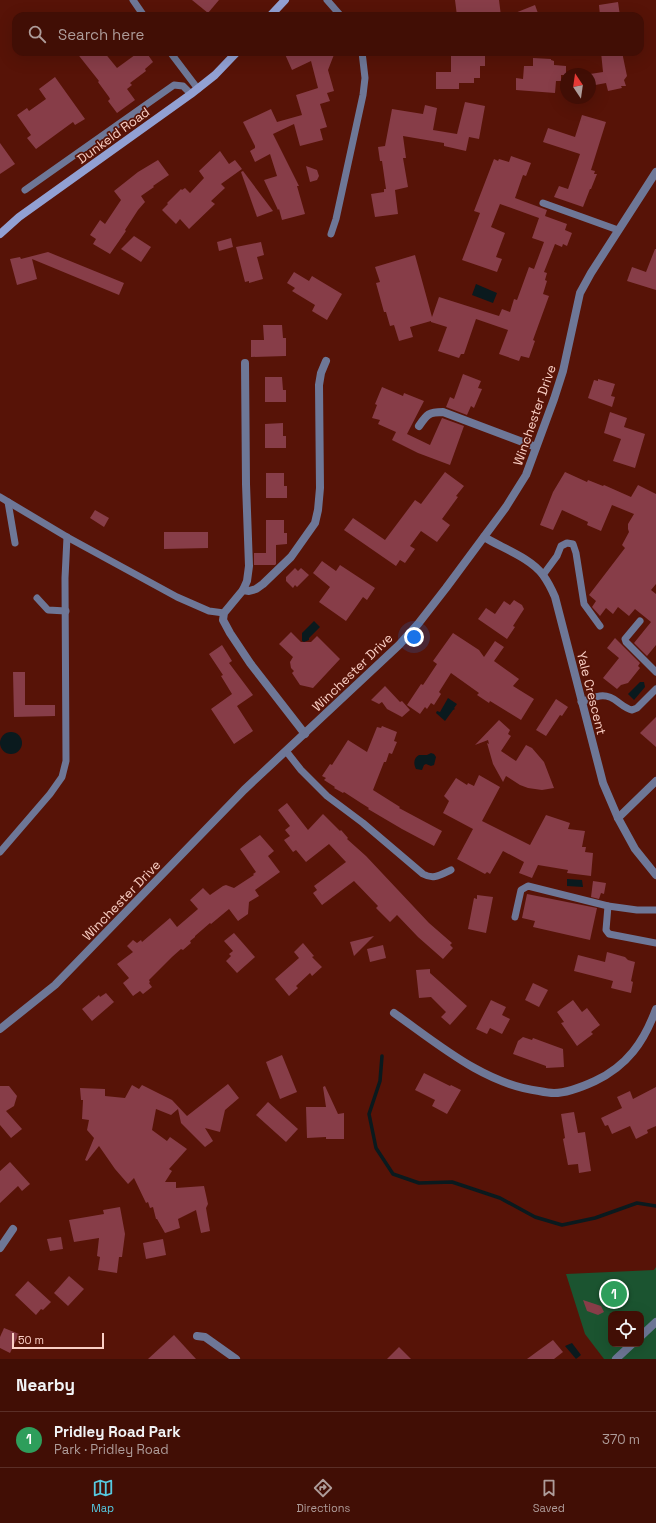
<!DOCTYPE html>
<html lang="en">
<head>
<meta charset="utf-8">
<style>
  body { margin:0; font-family:"Space Grotesk",sans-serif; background:#48170f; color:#f1f3f6 }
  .controls { position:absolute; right:12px; bottom:12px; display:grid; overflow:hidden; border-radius:8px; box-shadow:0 4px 16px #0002 }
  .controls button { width:36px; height:36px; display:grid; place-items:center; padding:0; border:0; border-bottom:1px solid #5a2e27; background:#410e05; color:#f1f3f6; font:20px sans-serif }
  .compass { position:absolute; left:560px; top:68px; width:36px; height:36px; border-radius:50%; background:#410e05; box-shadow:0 4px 16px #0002; rotate:347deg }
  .scale { position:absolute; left:12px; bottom:10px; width:92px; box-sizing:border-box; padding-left:4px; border:2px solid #facfc5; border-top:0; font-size:11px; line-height:14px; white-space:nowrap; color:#facfc5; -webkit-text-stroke:3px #571307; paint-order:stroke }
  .you { position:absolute; left:414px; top:637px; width:14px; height:14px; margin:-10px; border:3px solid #fff; border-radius:50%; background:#1a73e8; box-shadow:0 0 0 6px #1a73e833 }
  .badge { display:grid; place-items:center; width:26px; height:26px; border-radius:50%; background:#56c9e0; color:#fff; font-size:13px; font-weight:700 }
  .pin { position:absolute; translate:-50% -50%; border:2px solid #fff; box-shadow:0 1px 4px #0006 }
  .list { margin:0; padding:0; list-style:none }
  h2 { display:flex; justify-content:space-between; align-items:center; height:52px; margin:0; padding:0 16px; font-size:17px }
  h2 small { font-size:13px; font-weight:400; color:#ae9c9a }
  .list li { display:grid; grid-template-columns:26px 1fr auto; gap:12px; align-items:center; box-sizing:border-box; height:56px; padding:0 16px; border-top:1px solid #5a2e27 }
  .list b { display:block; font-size:15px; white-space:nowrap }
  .list p { margin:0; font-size:13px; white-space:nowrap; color:#ae9c9a }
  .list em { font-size:13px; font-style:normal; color:#ae9c9a }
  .icon { flex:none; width:22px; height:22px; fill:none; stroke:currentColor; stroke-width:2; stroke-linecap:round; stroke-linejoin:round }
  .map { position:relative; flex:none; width:656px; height:1359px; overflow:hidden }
  .search { position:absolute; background:#410e05; box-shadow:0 4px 16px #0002; left:12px; right:12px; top:12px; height:44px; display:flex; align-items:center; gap:10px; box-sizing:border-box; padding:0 14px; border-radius:12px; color:#ae9c9a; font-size:15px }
  .sheet { height:108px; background:#410e05 }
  nav { display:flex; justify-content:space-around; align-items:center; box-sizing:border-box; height:56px; border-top:1px solid #5a2e27; background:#410e05; font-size:11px; color:#ae9c9a }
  nav a { display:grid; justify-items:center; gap:2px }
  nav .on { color:#56c9e0 }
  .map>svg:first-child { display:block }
  .green { fill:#1b5430; fill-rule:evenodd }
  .water { fill:#0a1a1e }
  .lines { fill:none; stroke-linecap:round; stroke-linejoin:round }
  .stream { stroke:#0a1a1e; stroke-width:3.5 }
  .building { fill:#873d48 }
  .service { stroke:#6e7797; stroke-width:7 }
  .minor { stroke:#6e7797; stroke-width:8 }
  .tertiary { stroke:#6e7797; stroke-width:8 }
  .secondary { stroke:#92a0d3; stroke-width:8 }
  .labels { text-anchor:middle; stroke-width:3.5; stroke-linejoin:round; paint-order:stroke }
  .street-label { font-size:13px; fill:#facfc5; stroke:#571307 }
</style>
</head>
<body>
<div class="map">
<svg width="656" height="1359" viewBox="0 0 656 1359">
  <rect width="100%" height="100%" fill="#571307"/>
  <!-- green -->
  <path class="green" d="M 656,1267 L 656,1359 L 604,1359 L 585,1334 L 566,1274 L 654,1270 ZM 611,1314 L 641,1314 L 641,1344 L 611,1344 Z"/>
  <!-- water -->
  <g class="water">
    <polygon points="476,284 497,293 493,303 472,295"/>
    <polygon points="314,621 320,627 309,638 309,640 304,642 302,641 302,633"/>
    <polygon points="640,682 644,682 645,687 634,700 628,694"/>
    <polygon points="448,698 457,704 454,708 455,709 453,710 445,721 436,713 437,711 440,712"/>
    <circle cx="11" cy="743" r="11"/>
    <path d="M 431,753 L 434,754 L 436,757 L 434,765 L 431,766 L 426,764 L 424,765 L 422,770 L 416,769 C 413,763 414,758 419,755 L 427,755 Z"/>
    <polygon points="567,879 582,880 583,887 567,886"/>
    <polygon points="572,1343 581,1355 576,1359 565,1346"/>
  </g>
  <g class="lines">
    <!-- stream -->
    <polyline class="stream" points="382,1056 380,1081 369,1114 376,1148 393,1174 419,1183 452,1182 500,1198 535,1217 562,1225 595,1218 637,1203 656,1206"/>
  </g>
  <!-- building -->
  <g class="building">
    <polygon points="192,0 219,0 208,13"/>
    <polygon points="455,0 499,0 501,16 486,16 486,14 457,16"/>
    <polygon points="618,2 620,16 600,16 599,5"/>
    <polygon points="535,5 539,16 510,16 510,15"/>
    <polygon points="76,52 104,52 117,68 139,52 146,52 153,62 145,69 146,71 130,83 132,85 127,89 135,100 117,113 108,101 110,99 109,97 98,82 99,81"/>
    <polygon points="284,52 335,52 328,70 334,91 327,93 330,101 320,104 327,127 320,129 323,140 300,146 294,124 273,134 299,186 297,186 305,214 282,220 279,209 278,210 264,180 277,176 270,154 255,162 250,151 255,148 255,146 243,122 271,109 277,122 302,115 296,95 318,88 311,61 292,70"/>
    <polygon points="451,52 485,52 485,66 480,66 480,78 474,78 474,83 459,83 459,89 436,89 436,72 451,72"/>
    <polygon points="601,52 622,52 627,76 624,80 626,86 621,86 622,88 608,91 606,83 590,86 590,74 603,72"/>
    <polygon points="533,58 551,59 551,60 554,61 554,65 566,66 566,75 561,75 561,81 556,81 555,93 516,90 516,78 523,79 524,66 533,66"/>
    <polygon points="55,77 85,119 75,125 73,122 36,149 27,138 31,135 17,115 27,108 29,111 46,99 39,89"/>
    <polygon points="465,102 485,106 479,139 469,137 466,151 444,146 444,143 403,136 406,158 403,158 408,187 395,190 398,214 375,217 371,194 384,192 384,189 386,189 382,161 380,161 378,147 385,146 392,109 423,114 425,105 437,108 433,130 457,134"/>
    <polygon points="582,115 606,122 591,170 595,171 594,174 597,174 591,189 590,189 583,207 554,197 559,186 568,189 580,154 543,142 548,128 575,137"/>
    <polygon points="0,143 15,164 0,174"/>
    <polygon points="220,151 229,164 235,160 242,169 221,184 225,188 211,201 215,204 189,229 180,219 176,224 162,210 168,204 167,203 181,189 182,190 185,188 190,193 204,178 199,171"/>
    <polygon points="511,156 531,163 526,176 523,175 515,198 547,210 545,216 567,224 565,230 572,233 567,246 563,244 562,247 555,244 544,272 547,273 545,280 547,281 543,294 549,296 533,340 535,341 529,358 521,356 519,361 499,354 508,330 476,319 464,354 461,354 459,358 438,351 447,327 431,322 431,321 410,327 413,337 399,341 394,325 390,326 386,312 384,312 376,283 380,282 375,267 415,255 432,317 439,297 499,316 502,309 510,312 514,299 517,300 529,267 534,269 544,242 532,238 539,218 500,204 491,227 505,233 496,257 502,259 497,272 462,260 480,213 474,211 494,159 498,161 499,159 509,162"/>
    <polygon points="158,160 169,175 153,186 154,187 141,196 145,202 138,210 125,230 126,231 110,254 93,244 96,239 90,235 100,220 105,224 121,200 114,191 138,172"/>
    <polygon points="306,166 317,170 319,176 317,180 310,182"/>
    <polygon points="243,171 273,211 257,217 241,172"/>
    <polygon points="134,236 151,247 141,262 121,249"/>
    <polygon points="231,238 233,247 219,251 217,242"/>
    <polygon points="261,242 264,255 257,257 263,279 249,283 249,281 245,282 236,247"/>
    <polygon points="655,249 656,249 656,290 627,281 632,267 646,272"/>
    <polygon points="48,252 124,283 119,295 32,259 37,279 17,285 10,259 20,257 21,259"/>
    <polygon points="294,272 309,281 312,276 342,294 327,320 312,311 315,305 292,291 295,288 287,283"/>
    <polygon points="263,325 282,325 283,338 286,338 286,356 251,357 251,340 264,340"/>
    <polygon points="463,374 481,381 478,388 482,389 474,408 471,406 467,415 446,407 450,397 454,399"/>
    <polygon points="265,377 282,377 283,390 286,390 286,402 265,402"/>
    <polygon points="598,379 615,384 611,396 615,397 612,407 588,398 594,380 598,381"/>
    <polygon points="382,387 403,396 404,393 424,401 407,434 430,445 442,418 464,426 450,465 418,453 392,440 396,432 378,424 380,420 372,418 377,405 375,404"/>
    <polygon points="610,412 627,418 624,427 645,434 635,468 613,461 621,439 604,433"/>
    <polygon points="283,423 283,436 286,436 286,448 265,448 265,424"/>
    <polygon points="445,472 464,486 456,496 458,497 442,519 450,525 437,542 421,531 410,546 415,549 405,563 400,560 396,566 344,530 353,518 385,540 415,500 421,504"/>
    <polygon points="565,472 587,482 588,480 603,486 604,485 631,497 638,485 656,494 656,584 651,590 656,594 656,645 647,656 634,643 651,622 635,609 629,616 618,607 613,614 606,608 600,616 592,607 596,601 589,595 625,548 622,545 629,532 628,529 628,524 634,514 612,505 601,531 587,525 588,522 562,510 553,530 540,525 553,492"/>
    <polygon points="266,473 284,473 284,486 287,486 287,498 266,498"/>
    <polygon points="95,510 109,518 104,527 90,518"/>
    <polygon points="266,520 284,520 284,533 287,533 287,544 276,545 276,564 275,565 254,565 254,553 266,553"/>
    <polygon points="164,532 208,532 208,548 164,549"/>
    <polygon points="322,561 336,571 340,565 375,588 367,600 363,597 346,621 319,602 330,587 313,573"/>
    <polygon points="295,568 298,571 301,568 309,575 297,587 295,585 293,588 286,581 286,577"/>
    <polygon points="514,600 522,605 524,609 513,626 515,627 507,639 478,619 486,608 495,614 504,601 510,605"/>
    <polygon points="291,632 301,642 311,642 317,636 340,659 313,688 300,685 292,673 294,671 291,668 290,662 293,657 279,644"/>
    <polygon points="453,633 479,650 484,657 495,641 504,647 494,661 519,679 513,686 534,699 521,720 490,701 489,703 477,695 479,693 451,673 439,692 441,694 434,705 431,703 427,709 425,707 420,714 407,705 421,684 423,685 437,664 433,661"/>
    <polygon points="615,638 640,663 638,666 640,668 628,683 621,685 617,689 603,678 619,658 607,648"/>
    <polygon points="222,645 232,661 229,663 253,695 237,706 253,731 234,744 211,709 232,694 221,676 223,675 209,654"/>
    <polygon points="13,672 25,672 25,705 55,705 55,716 14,717"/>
    <polygon points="385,686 400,702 402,701 410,710 402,717 387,709 382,702 379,704 371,700"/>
    <polygon points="556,699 568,707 562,716 560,715 546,736 536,730"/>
    <polygon points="656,717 656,747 640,733"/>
    <polygon points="499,720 510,730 508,734 511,736 501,751 516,761 526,745 532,748 544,762 554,788 542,790 528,788 520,785 506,776 503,782 493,764 487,743 489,744 488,740 475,745"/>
    <polygon points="382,726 397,732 394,741 397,742 392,754 389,753 386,762 384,762 373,790 400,807 399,808 442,831 434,846 402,829 368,809 369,808 361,803 344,792 343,793 334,788 335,787 324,780 326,778 322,776 330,764 332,765 348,740 367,752 377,727 381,728"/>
    <polygon points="479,775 500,787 482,821 530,845 546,815 570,823 568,829 585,831 582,847 586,847 585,852 593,853 591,876 567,873 568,870 538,865 532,878 519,873 524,862 503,851 490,874 487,872 485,874 457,859 473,829 443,813 449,801 444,796 456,778 467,785 468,783 474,786"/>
    <polygon points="287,803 308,830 323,814 340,831 341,830 348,838 347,839 366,856 429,923 452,943 450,945 453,948 443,959 418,937 397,915 390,922 376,908 378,906 354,881 322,905 313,893 317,890 314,886 346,862 329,844 306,862 296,850 293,852 284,840 290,836 285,830 290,826 278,810"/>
    <polygon points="260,835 274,851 268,856 280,872 255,890 259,896 249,902 248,914 238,921 229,909 211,924 210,923 195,936 195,937 190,941 191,943 183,950 181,949 172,957 149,980 150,982 149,983 152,987 143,994 140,991 133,996 123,983 129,978 117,964 133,952 127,946 133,940 137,943 141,940 142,942 170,918 177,927 198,909 190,900 203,888 210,895 223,886 226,885 234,888 254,875 253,874 256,872 240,849"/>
    <polygon points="593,881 606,883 604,894 601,893 599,899 591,897"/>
    <polygon points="527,894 597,908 590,940 533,927 535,921 522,918"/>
    <polygon points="477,895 493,897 486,933 468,929 474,898 477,899"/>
    <polygon points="234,933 255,957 237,973 226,961 231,956 229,954 233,951 224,941"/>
    <polygon points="374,936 354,956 350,942"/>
    <polygon points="303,943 314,956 312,957 322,967 312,976 310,973 296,986 298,988 289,996 275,979 299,958 294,952"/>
    <polygon points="383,945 386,958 370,962 367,949"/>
    <polygon points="607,952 625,957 628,960 635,962 631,981 633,982 631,993 611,988 613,981 574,971 578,955 605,962"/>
    <polygon points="430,969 430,973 467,1006 450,1025 441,1017 446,1012 431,997 419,998 416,970"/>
    <polygon points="533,983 548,990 539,1007 525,1000"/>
    <polygon points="106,993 114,1002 92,1021 82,1009 99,995 100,997"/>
    <polygon points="491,1000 506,1007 502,1015 510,1019 502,1034 490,1028 487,1034 476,1029"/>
    <polygon points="573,1000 582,1012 587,1008 600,1025 591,1032 593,1034 577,1046 561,1023 564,1022 557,1012"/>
    <polygon points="523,1037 532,1040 533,1038 563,1049 564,1067 546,1068 546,1066 513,1054 518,1041"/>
    <polygon points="282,1055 297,1092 280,1099 266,1062"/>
    <polygon points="424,1073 450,1086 451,1085 461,1090 447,1114 432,1106 435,1100 415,1090"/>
    <polygon points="228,1084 239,1098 225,1110 220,1132 205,1128 213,1141 205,1147 181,1123 178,1109 171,1115 156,1109 152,1130 167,1141 170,1137 187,1149 169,1169 172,1171 165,1182 176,1182 176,1188 204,1186 208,1204 206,1208 210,1231 201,1233 196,1210 178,1219 180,1228 165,1233 157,1219 156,1219 153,1207 150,1208 148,1202 146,1203 134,1178 128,1184 115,1169 99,1146 87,1161 85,1160 94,1138 87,1130 89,1120 82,1119 83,1100 81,1100 80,1088 105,1089 105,1096 125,1098 132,1085 139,1089 142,1085 172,1100 187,1116"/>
    <polygon points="0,1086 9,1086 17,1096 14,1106 6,1111 22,1129 11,1138 0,1125"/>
    <polygon points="325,1086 338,1114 344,1113 344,1139 326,1139 326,1137 307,1138 306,1107 326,1107 323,1087"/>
    <polygon points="656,1087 656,1126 647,1130 648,1133 636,1139 630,1126 612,1134 608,1125 605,1126 601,1118 622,1108 617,1097 630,1091 633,1099"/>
    <polygon points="268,1102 298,1129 286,1142 256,1115"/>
    <polygon points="574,1112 578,1133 585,1132 591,1171 579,1173 578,1164 568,1165 563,1139 565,1138 561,1114"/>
    <polygon points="10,1162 30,1184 22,1191 18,1186 0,1203 0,1171"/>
    <polygon points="120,1207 125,1234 122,1257 119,1257 117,1273 98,1270 100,1257 97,1256 99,1238 74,1242 69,1220 104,1214 103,1210"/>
    <polygon points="61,1237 63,1249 50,1251 47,1239"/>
    <polygon points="163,1239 166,1255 146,1259 143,1243"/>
    <polygon points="69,1276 84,1289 68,1306 54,1293"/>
    <polygon points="28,1281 51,1302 43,1310 41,1309 36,1315 15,1295"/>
    <polygon points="583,1300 601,1306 604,1312 598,1315 587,1311"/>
    <polygon points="4,1328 19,1334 10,1353 0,1348 0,1337"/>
    <polygon points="174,1335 196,1359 148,1359"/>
    <polygon points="553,1340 563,1352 554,1359 527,1359"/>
    <polygon points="399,1347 411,1359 387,1359"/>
  </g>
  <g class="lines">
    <!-- service -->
    <g class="service">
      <polyline points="133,0 144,16"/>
      <polyline points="327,0 341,16"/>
      <polyline points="170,52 198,89"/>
      <polyline points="25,190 174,85 183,86 191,94"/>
      <polyline points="543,203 618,230"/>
      <polyline points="331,234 336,219 363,95 365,78 362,52"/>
      <polyline points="0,497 67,537 177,597 209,611 224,613"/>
      <polyline points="8,502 15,543"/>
      <polyline points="543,575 557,556 561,546 567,543 573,544 576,553 584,604 600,626"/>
      <polyline points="37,598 48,610 66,611"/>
      <polyline points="640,621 625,639 626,642 656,672"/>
      <path d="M 581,702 C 596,697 604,691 618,702 C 622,705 627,709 632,710 L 637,708 L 656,689"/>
      <path d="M 286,751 L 301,770 L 327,796 L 363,823 L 423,874 C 434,880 440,875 451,870"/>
      <polyline points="0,852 50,794 62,777 66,761 65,578 67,537"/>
      <polyline points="608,906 606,930 609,934 656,943"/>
      <polyline points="515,917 521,890 528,886 608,906 637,910 656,910"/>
    </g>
    <!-- minor -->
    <g class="minor">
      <polyline points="245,363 246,484 249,566 247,581 243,590 224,613 223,620 230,633 250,663 305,734"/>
      <path d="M 419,426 C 427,414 429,412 443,412 L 536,447"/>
      <path d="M 484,537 C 502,548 531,558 543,575 C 548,582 552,590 555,597 L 603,783 L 618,818 L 635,849 L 656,875"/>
      <polyline points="243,590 249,591 256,589 263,584 291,557 315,523 318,510 320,488 319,385 321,373 326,361"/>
      <polyline points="618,818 656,781"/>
      <path d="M 394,1013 C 438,1044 484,1084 539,1091 C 544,1092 550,1093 554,1093 C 568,1093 582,1087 595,1081 C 627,1066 644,1042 656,1009"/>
      <polyline points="0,1029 55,985 244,790 399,645 418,624 446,588 506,507 526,475 554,399 563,371 580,293 591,273 656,172"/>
      <polyline points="0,1248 13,1229"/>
      <polyline points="197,1336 205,1337 236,1359"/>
    </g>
    <!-- tertiary -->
    <g class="tertiary">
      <polyline points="641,1336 656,1322"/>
      <polyline points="616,1359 632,1344"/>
    </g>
    <!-- secondary -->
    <g class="secondary">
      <polyline points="270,16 285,0"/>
      <polyline points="0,234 19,217 191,94 215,75 237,52"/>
    </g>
  </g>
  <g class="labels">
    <!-- street labels -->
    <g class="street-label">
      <text transform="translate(113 135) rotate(-36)" y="5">Dunkeld Road</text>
      <text transform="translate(534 415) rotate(-71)" y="5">Winchester Drive</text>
      <text transform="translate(352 672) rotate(-44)" y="5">Winchester Drive</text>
      <text transform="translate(592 693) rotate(76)" y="5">Yale Crescent</text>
      <text transform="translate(121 900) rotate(-46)" y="5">Winchester Drive</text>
    </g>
  </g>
</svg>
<div class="controls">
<button><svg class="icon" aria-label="locate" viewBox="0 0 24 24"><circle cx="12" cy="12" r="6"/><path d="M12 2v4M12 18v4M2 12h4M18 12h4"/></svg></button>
</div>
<svg class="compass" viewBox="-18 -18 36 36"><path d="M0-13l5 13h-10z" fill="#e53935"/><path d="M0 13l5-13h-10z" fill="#ae9c9a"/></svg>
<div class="scale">50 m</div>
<div class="you"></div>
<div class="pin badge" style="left:614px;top:1294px;background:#2e9e5b">1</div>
<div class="search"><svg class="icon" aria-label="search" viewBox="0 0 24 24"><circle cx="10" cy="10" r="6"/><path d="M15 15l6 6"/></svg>Search here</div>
</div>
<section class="sheet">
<h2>Nearby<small></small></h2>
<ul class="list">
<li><span class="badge" style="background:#2e9e5b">1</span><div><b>Pridley Road Park</b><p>Park · Pridley Road</p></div><em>370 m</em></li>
</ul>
</section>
<nav>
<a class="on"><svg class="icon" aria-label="map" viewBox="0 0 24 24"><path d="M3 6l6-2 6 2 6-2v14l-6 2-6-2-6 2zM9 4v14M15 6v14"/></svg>Map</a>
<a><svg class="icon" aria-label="directions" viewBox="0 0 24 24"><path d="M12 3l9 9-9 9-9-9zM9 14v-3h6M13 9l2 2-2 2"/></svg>Directions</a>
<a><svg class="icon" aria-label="saved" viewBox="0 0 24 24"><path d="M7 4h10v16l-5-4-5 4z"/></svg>Saved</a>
</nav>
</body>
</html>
